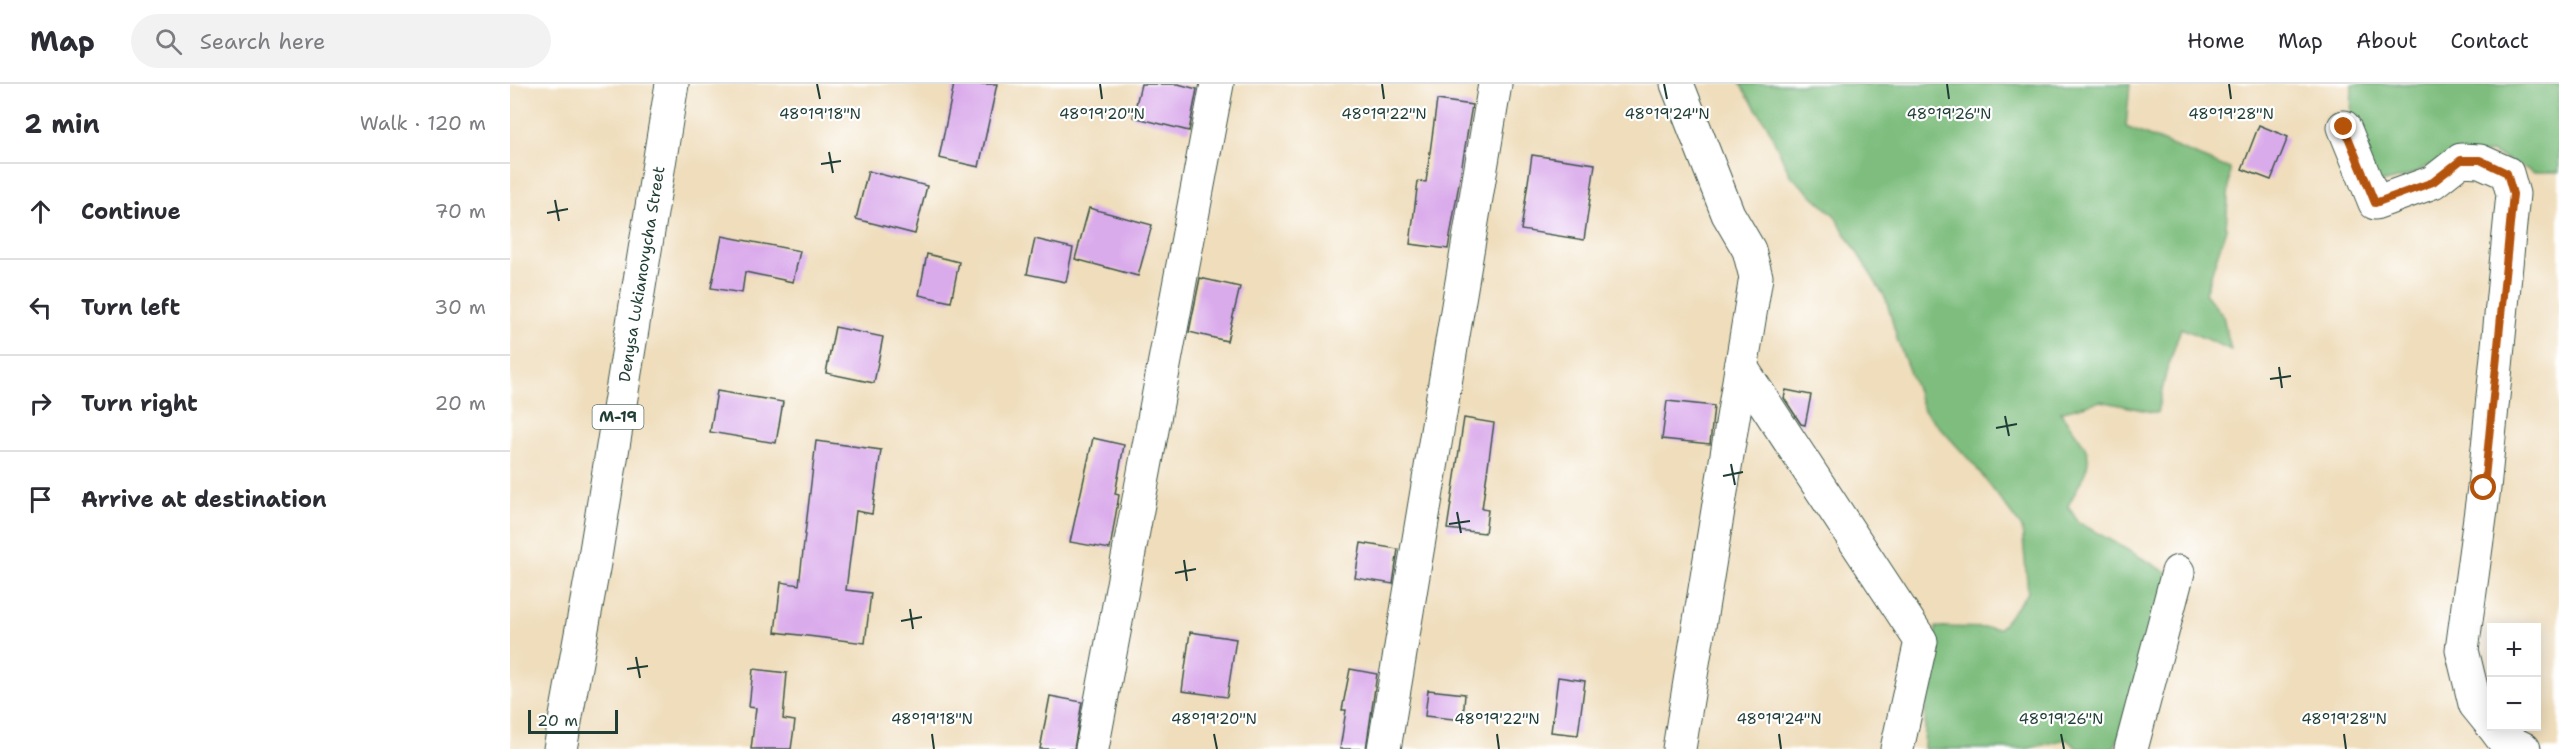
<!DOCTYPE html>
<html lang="en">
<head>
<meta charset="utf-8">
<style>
  body { margin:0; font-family:"Shantell Sans",sans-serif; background:#f2f2f3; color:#2b2b33 }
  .controls { position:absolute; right:18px; bottom:18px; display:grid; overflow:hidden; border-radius:0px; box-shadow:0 3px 15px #0003 }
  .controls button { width:54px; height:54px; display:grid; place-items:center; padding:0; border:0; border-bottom:2px solid #e1e1e2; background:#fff; color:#2b2b33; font:30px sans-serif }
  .scale { position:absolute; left:18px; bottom:15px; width:90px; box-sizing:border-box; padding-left:6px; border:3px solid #1f3d34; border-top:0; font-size:16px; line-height:21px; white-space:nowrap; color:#1f3d34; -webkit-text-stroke:4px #fff; paint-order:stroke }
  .stop { position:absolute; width:18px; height:18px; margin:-14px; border:4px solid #b45309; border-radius:50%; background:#fff }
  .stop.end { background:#b45309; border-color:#fff; box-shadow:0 2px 6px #0008 }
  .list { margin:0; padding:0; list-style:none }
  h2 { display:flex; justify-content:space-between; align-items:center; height:78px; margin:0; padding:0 24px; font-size:26px }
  h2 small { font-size:20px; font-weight:400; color:#7c7c81 }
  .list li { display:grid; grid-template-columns:39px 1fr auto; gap:18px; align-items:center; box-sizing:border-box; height:96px; padding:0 24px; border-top:2px solid #e1e1e2 }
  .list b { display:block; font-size:22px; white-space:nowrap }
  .list em { font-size:20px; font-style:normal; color:#7c7c81 }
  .icon { flex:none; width:33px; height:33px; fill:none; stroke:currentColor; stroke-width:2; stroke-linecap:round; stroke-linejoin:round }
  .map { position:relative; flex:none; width:2049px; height:665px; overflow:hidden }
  header { display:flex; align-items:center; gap:36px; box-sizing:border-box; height:84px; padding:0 30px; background:#fff; border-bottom:2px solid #e1e1e2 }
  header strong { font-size:28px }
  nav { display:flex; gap:33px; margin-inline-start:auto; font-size:21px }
  .search { width:420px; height:54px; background:#f2f2f3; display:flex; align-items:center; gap:15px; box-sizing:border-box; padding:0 21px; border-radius:33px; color:#7c7c81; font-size:22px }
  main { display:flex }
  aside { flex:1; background:#fff }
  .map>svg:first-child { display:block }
  .forest { fill:#7ebd7e; stroke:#4e7d59; stroke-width:1.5 }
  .building { fill:#daabeb }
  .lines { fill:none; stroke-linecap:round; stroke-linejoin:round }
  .minor-casing { stroke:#3e5548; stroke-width:35 }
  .highway-casing { stroke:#3e5548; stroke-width:35 }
  .minor { stroke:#fff; stroke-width:33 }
  .highway { stroke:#fff; stroke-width:33 }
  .route { stroke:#b45309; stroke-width:8 }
  .ticks { fill:none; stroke:#1f3d34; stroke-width:2 }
  .labels { text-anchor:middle; stroke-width:4.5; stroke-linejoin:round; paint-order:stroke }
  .shield { fill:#fff; stroke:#627771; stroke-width:1.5 }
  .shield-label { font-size:15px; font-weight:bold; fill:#1f3d34 }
  .street-label { font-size:16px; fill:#1f3d34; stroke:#fff }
  .ticks-label { font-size:15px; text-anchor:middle; fill:#1f3d34; stroke:#fff; stroke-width:4.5; stroke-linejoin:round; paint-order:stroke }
</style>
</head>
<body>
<header>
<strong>Map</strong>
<div class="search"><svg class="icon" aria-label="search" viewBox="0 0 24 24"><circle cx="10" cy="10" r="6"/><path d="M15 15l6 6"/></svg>Search here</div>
<nav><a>Home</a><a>Map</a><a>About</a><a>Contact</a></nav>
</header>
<main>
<aside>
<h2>2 min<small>Walk · 120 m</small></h2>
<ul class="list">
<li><svg class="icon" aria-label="ahead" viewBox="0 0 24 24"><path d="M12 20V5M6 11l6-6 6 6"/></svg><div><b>Continue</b></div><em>70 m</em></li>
<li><svg class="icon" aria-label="left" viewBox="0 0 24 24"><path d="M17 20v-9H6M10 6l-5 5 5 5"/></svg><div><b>Turn left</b></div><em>30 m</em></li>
<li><svg class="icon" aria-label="right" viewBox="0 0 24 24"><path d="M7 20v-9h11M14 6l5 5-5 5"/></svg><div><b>Turn right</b></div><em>20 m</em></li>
<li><svg class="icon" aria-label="arrive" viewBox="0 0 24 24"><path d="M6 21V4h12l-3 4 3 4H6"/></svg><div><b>Arrive at destination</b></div></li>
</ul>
</aside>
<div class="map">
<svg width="2049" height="665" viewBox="0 0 2049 665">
  <rect width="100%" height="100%" fill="#fff"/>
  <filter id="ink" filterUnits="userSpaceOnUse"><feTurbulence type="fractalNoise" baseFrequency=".0167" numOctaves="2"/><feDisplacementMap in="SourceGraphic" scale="12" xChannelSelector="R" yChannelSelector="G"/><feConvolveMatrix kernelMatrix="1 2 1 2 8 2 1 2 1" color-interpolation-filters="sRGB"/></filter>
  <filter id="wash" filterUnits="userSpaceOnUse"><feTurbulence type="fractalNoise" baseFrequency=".008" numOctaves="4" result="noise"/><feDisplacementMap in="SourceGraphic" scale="24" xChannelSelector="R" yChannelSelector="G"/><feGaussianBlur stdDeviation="1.35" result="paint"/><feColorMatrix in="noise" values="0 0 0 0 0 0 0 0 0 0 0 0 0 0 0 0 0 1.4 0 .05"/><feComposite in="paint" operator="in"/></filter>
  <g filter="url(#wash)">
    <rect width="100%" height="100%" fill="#efddbb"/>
    <!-- forest -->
    <g class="forest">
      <path d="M 1230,0 L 1620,0 L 1616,43 L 1720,85 L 1716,145 L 1695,209 L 1713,232 L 1721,266 L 1671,244 L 1656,289 L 1647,329 L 1591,317 L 1550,328 C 1586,377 1586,368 1558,422 L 1568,438 L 1681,502 L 1668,541 L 1603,665 L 1568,665 L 1556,655 L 1517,665 L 1414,665 L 1416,616 L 1426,543 L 1490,544 L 1518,508 L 1512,444 L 1465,382 L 1414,326 L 1388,258 L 1376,215 L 1324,131 L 1280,91 L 1257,41 Z"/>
      <polygon points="1842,0 2049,0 2049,88 2023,88 1981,68 1929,77 1895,93 1867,100 1841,36"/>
    </g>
    <g id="blocks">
      <!-- building -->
      <g class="building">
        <polygon points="444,0 487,0 469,83 429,74"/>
        <polygon points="631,0 668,0 687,5 679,47 623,33"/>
        <polygon points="927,16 962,21 938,165 900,160 908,97 916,98"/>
        <polygon points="1749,41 1778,53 1761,96 1732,85"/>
        <polygon points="1022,71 1085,80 1074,156 1011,146"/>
        <polygon points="358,87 417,102 405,150 346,135"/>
        <polygon points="579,124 642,141 628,192 565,175"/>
        <polygon points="212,152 290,167 283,198 235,188 232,209 201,204"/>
        <polygon points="525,155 563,164 556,198 517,190"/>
        <polygon points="417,170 449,178 441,218 409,211"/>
        <polygon points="690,194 730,203 717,257 679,248"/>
        <polygon points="325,243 373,253 364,299 316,289"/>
        <polygon points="1276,306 1301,311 1295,341 1291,340 1274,314"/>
        <polygon points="207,307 273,318 266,359 200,348"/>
        <polygon points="1157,317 1204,322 1200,360 1152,355"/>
        <polygon points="954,334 984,339 972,425 978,426 975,449 937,445"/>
        <polygon points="583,354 614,361 605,410 609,411 600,465 560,458"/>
        <polygon points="306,357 371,366 362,430 346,427 336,506 361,509 355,559 265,548 271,498 289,501"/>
        <polygon points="851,459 888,465 883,500 845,494"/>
        <polygon points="680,548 726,555 717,613 672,607"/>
        <polygon points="243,585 277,589 273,635 285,637 281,665 241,665 246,624 239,623"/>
        <polygon points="840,585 867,590 856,665 830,665 836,626 832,626"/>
        <polygon points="1048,593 1075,597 1068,651 1041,648"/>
        <polygon points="918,606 955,610 953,636 915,632"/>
        <polygon points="540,612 572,618 564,665 530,665"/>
      </g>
    </g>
  </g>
  <g filter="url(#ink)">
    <use href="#blocks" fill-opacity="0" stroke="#3e5548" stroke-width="1.5"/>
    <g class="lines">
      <!-- minor casing -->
      <g class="minor-casing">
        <g id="minor">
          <polyline points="1167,0 1218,130 1239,166 1246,193 1169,665"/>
          <polyline points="1834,43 1865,119 1923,98 1951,76 1970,77 1997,89 2003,110 1974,404 1952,566 1965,620 1982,641"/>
          <polyline points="1231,283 1411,557 1387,665"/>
          <polyline points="1983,642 1992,654 2014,665"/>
          <polyline points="582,665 707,0"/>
          <polyline points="874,665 985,0"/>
          <polyline points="1621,665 1668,488"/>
        </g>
      </g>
      <!-- highway casing -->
      <g class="highway-casing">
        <g id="highway">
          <path id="s1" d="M 50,665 L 84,479 L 162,0"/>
        </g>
      </g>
      <!-- minor -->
      <use href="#minor" class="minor"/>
      <!-- highway -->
      <use href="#highway" class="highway"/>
    </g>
  </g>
  <g class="lines" filter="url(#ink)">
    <!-- route -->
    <polyline class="route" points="1834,43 1865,119 1923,98 1951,76 1970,76 1997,89 2003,110 1974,404"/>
  </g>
  <!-- ticks -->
  <path class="ticks" d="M 307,0 L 310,15M 590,0 L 592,15M 872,0 L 874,15M 1154,0 L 1157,15M 1437,0 L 1439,15M 1719,0 L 1721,15M 319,68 L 323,89M 311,80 L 331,77M 45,116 L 49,137M 37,129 L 58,125M 1769,283 L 1772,304M 1760,295 L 1781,292M 1495,332 L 1499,352M 1486,344 L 1507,340M 1221,380 L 1225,401M 1213,392 L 1233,388M 947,428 L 951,449M 939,440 L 960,437M 674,476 L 677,497M 665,489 L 686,485M 400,525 L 403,545M 391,537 L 412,533M 126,573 L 130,594M 117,585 L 138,582M 422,650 L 424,665M 704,650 L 707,665M 987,650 L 989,665M 1269,650 L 1271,665M 1551,650 L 1554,665M 1834,650 L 1836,665"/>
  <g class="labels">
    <!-- shield labels -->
    <rect class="shield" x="82.5" y="321" width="51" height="24" rx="4.5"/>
    <g class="shield-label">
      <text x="108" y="338">М-19</text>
    </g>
    <!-- street labels -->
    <g class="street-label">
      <text dy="6" stroke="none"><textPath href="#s1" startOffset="482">Denysa Lukianovycha Street</textPath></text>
    </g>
  </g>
  <g class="ticks-label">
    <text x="310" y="35">48°19'18"N</text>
    <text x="592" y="35">48°19'20"N</text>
    <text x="874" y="35">48°19'22"N</text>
    <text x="1157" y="35">48°19'24"N</text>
    <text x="1439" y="35">48°19'26"N</text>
    <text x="1721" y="35">48°19'28"N</text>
    <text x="422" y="640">48°19'18"N</text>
    <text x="704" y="640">48°19'20"N</text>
    <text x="987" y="640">48°19'22"N</text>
    <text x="1269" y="640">48°19'24"N</text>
    <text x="1551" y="640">48°19'26"N</text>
    <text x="1834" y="640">48°19'28"N</text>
  </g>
</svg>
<div class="controls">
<button>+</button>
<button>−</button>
</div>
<div class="scale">20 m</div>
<div class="stop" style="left:1974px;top:404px"></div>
<div class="stop end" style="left:1834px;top:43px"></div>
</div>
</main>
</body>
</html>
